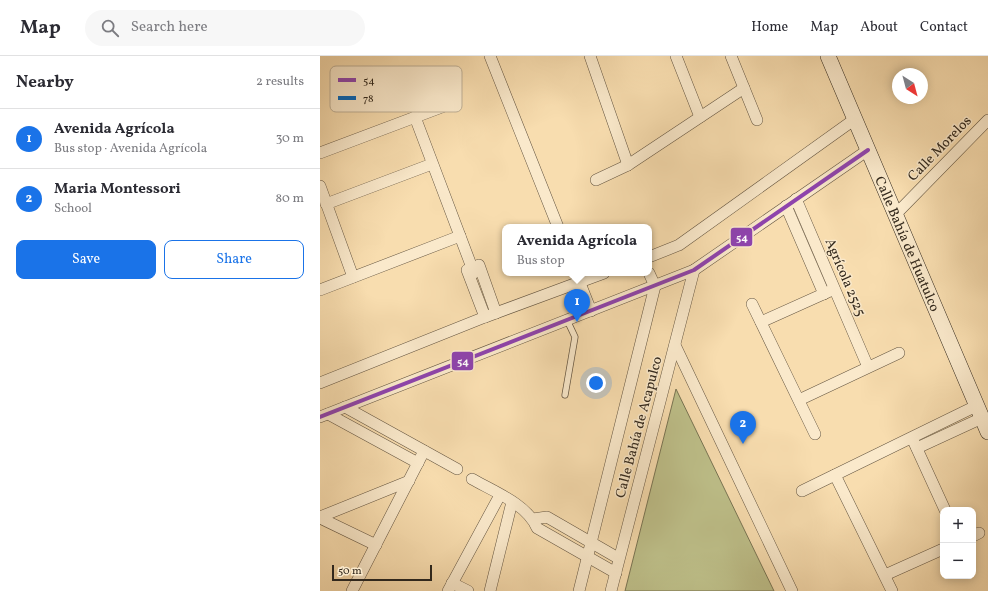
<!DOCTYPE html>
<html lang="en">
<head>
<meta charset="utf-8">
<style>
  body { margin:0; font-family:Vollkorn,serif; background:#f7f7f7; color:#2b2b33 }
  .controls { position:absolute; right:12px; bottom:12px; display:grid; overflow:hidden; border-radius:8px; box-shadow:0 2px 10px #0003 }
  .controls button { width:36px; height:36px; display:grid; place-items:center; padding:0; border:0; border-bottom:1px solid #e1e1e2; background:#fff; color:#2b2b33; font:20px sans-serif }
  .compass { position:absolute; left:572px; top:12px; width:36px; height:36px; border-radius:50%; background:#fff; box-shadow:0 2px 10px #0003; rotate:144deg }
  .scale { position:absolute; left:12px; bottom:10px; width:100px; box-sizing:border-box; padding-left:4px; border:2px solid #32281c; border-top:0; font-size:11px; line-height:14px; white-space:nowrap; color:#32281c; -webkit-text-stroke:3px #fae9cb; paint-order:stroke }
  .you { position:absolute; left:276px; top:327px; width:14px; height:14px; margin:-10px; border:3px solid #fff; border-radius:50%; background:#1a73e8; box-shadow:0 0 0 6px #1a73e833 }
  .badge { display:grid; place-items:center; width:26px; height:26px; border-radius:50%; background:#1a73e8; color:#fff; font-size:13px; font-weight:700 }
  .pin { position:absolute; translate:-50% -33px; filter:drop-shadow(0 1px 2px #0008) }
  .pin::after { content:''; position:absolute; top:21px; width:14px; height:12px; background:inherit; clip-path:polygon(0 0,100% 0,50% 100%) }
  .popup { position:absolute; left:182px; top:168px; width:150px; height:52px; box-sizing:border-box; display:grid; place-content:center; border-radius:8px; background:#fff; filter:drop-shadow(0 1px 3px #0005); font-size:13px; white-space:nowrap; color:#7c7c81 }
  .popup b { font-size:15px; color:#2b2b33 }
  .popup::after { content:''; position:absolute; left:50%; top:100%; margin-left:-8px; border:8px solid transparent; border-top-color:#fff }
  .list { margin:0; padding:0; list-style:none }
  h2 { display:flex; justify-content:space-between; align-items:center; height:52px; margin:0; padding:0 16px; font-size:17px }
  h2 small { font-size:13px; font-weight:400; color:#7c7c81 }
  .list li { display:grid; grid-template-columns:26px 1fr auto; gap:12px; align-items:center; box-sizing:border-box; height:60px; padding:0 16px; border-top:1px solid #e1e1e2 }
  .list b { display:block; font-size:15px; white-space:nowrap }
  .list p { margin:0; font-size:13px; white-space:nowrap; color:#7c7c81 }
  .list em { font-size:13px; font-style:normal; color:#7c7c81 }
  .actions { display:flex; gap:8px; padding:12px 16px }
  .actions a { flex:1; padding:9px 0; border:1px solid #1a73e8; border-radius:8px; text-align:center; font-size:14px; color:#1a73e8 }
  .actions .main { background:#1a73e8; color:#fff }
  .icon { flex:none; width:22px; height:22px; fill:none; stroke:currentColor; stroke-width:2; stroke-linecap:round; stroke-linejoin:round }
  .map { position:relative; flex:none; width:668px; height:535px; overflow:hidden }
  header { display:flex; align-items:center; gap:24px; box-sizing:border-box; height:56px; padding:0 20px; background:#fff; border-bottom:1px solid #e1e1e2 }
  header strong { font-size:19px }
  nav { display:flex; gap:22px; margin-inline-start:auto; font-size:14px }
  .search { width:280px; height:36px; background:#f7f7f7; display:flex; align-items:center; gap:10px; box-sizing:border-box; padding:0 14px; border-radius:22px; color:#7c7c81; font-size:15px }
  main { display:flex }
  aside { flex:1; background:#fff }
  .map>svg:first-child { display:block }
  .green { fill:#bec08a; stroke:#787453 }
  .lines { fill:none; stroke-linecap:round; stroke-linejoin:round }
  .lane-casing { stroke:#645541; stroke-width:7 }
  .street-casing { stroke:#645541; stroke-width:12 }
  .secondary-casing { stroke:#32281c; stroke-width:16 }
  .lane { stroke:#fae9cb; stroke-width:5.5 }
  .street { stroke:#fae9cb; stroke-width:11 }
  .secondary { stroke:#fae9cb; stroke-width:15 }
  .bus-1-casing { stroke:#fae9cb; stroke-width:7 }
  .bus-1 { stroke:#8e44ad; stroke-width:4 }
  .labels { text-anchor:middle; stroke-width:3; stroke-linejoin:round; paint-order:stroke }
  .street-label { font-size:14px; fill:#32281c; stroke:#fae9cb }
  .key { fill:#fae9cb; stroke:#beaf96; stroke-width:1 }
  .key-label { font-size:11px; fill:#32281c }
  .line-badge { stroke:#fae9cb; stroke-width:1.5 }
  .badge-label { font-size:11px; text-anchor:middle; font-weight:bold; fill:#fff }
</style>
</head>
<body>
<header>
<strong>Map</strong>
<div class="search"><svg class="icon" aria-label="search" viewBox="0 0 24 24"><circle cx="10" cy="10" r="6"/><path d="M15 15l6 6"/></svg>Search here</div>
<nav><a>Home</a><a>Map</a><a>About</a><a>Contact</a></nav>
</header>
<main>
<aside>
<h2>Nearby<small>2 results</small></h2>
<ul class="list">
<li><span class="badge">1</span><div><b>Avenida Agrícola</b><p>Bus stop · Avenida Agrícola</p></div><em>30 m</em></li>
<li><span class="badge">2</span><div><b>Maria Montessori</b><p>School</p></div><em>80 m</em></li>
</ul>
<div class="actions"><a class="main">Save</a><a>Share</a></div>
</aside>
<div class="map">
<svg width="668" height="535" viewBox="0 0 668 535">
  <rect width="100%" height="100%" fill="#f8ddaf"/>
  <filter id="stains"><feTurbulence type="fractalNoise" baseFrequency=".005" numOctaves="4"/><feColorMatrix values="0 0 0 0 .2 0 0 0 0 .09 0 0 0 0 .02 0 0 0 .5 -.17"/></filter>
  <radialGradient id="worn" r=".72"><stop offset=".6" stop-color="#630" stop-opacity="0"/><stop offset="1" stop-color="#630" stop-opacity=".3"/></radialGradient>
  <!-- green -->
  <polygon class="green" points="356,333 454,535 305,535"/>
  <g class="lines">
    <!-- lane casing -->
    <g class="lane-casing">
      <polyline id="lane" points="245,339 255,281 247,264"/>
    </g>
    <!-- street casing -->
    <g class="street-casing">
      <g id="street">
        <polyline points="170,0 238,171"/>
        <polyline points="270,0 308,109"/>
        <polyline points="356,0 380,61"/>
        <polyline points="411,0 437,64"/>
        <polyline points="95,61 154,217"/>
        <polyline points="0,97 130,48"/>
        <polyline points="276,124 308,109 424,32"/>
        <polyline points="0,130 33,221"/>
        <polyline points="476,143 548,311"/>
        <polyline points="6,148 112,108"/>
        <polyline points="466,150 504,238"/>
        <polyline points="575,159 668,64"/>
        <polyline points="329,201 359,189 535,63"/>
        <polyline points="150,215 147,214 165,261"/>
        <polyline points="155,215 159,209 176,257"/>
        <polyline points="256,217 271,255"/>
        <polyline points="0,234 140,180"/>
        <polyline points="432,248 495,378"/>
        <polyline points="441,266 510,235"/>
        <polyline points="355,289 472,535"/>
        <polyline points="0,327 165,261 284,217"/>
        <polyline points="479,344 579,297"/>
        <polyline points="25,351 137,413"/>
        <polyline points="8,358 98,407"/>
        <polyline points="0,361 374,214 548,94"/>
        <polyline points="592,382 625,454"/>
        <polyline points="597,392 662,362"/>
        <polyline points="515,419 572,535"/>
        <path d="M 152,423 C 173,435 207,448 217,472 L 296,517"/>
        <polyline points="482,435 656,350"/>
        <polyline points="0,461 89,425"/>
        <polyline points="0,462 56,489"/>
        <polyline points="213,463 227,461 298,502"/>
        <polyline points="653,480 659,477"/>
        <polyline points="565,519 623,493"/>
        <polyline points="132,527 148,535"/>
        <polyline points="32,535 104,395"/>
        <polyline points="128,535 180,439"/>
        <polyline points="170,535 192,446"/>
        <polyline points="259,535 335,230 329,217"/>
        <polyline points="291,535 374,214"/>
      </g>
    </g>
    <!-- secondary casing -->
    <g class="secondary-casing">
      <g id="secondary">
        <path id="s1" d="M 508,0 L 668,376"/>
      </g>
    </g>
    <!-- lane -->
    <use href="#lane" class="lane"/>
    <!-- street -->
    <use href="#street" class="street"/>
    <!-- secondary -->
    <use href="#secondary" class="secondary"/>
    <!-- bus-1 casing -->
    <g class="bus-1-casing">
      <polyline id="bus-1" points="0,361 374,214 548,94"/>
    </g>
    <!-- bus-1 -->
    <use href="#bus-1" class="bus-1"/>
  </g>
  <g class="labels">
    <!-- street labels -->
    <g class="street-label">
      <text transform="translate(619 92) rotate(-46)" y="5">Calle Morelos</text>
      <text dy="5" stroke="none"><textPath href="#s1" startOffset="204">Calle Bahía de Huatulco</textPath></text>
      <text transform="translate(526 221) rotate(67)" y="5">Agrícola 2525</text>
      <text transform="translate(318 371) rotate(-75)" y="5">Calle Bahía de Acapulco</text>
    </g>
  </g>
  <!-- legend -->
  <rect x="10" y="10" width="132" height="46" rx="6" class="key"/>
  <rect x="18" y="22" width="18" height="4" fill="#8e44ad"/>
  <rect x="18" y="40" width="18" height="4" fill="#0065bd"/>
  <g class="key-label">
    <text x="43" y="28">54</text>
    <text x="43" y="46">78</text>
  </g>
  <g class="line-badge">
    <rect x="410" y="171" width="23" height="20" rx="4" fill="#8e44ad"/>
    <rect x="131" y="295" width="23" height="20" rx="4" fill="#8e44ad"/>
  </g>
  <g class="badge-label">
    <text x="422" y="185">54</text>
    <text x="143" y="309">54</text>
  </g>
  <rect width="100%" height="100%" filter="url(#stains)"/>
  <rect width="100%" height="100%" fill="url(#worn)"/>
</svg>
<div class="controls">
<button>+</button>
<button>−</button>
</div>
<svg class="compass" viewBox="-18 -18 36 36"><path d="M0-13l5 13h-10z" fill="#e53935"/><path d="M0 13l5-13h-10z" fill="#7c7c81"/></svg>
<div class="scale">50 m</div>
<div class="you"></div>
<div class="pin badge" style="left:257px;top:266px">1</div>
<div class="popup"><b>Avenida Agrícola</b>Bus stop</div>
<div class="pin badge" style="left:423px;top:388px">2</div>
</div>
</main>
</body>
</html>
